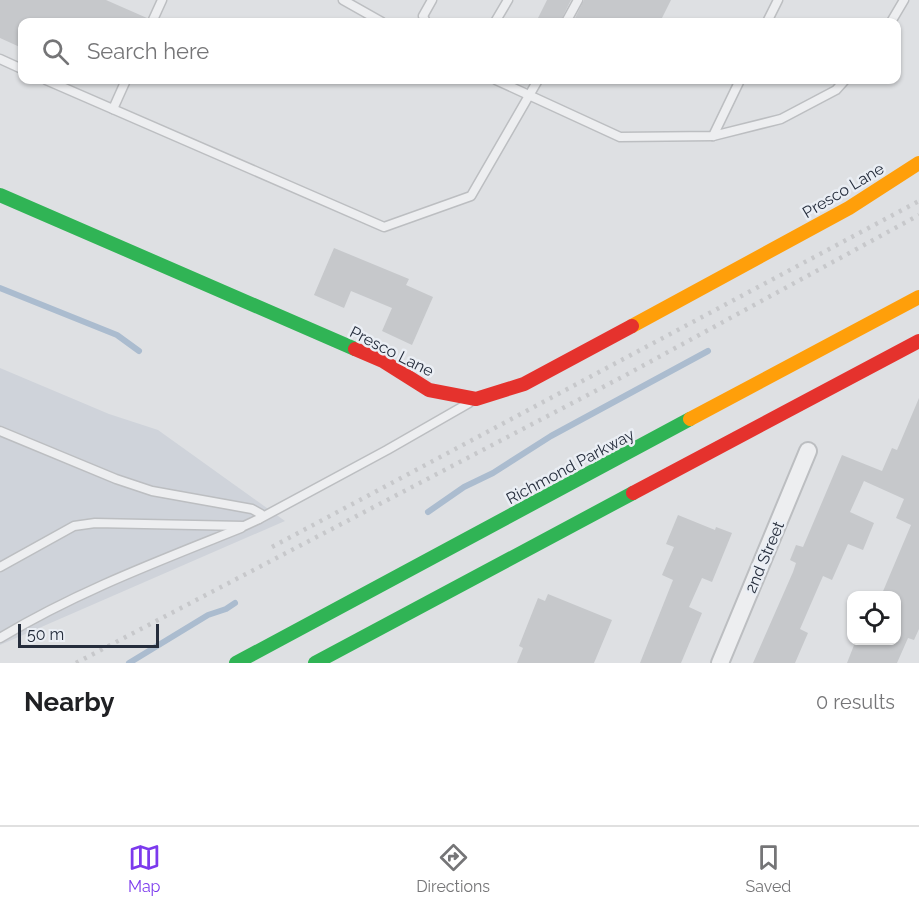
<!DOCTYPE html>
<html lang="en">
<head>
<meta charset="utf-8">
<style>
  body { margin:0; font-family:Raleway,sans-serif; background:#f6f6f6; color:#202124 }
  .controls { position:absolute; right:18px; bottom:18px; display:grid; overflow:hidden; border-radius:12px; box-shadow:0 2px 4px #0004 }
  .controls button { width:54px; height:54px; display:grid; place-items:center; padding:0; border:0; border-bottom:2px solid #e0e0e0; background:#fff; color:#202124; font:30px sans-serif }
  .scale { position:absolute; left:18px; bottom:15px; width:141px; box-sizing:border-box; padding-left:6px; border:3px solid #252d3c; border-top:0; font-size:16px; line-height:21px; white-space:nowrap; color:#252d3c; -webkit-text-stroke:4px #eaeef4; paint-order:stroke }
  .list { margin:0; padding:0; list-style:none }
  h2 { display:flex; justify-content:space-between; align-items:center; height:78px; margin:0; padding:0 24px; font-size:26px }
  h2 small { font-size:20px; font-weight:400; color:#757577 }
  .icon { flex:none; width:33px; height:33px; fill:none; stroke:currentColor; stroke-width:2; stroke-linecap:round; stroke-linejoin:round }
  .map { position:relative; flex:none; width:919px; height:663px; overflow:hidden }
  .search { position:absolute; background:#fff; box-shadow:0 2px 4px #0004; left:18px; right:18px; top:18px; height:66px; display:flex; align-items:center; gap:15px; box-sizing:border-box; padding:0 21px; border-radius:12px; color:#757577; font-size:22px }
  .sheet { height:162px; background:#fff }
  nav { display:flex; justify-content:space-around; align-items:center; box-sizing:border-box; height:84px; border-top:2px solid #e0e0e0; background:#fff; font-size:16px; color:#757577 }
  nav a { display:grid; justify-items:center; gap:3px }
  nav .on { color:#7c3aed }
  .map>svg:first-child { display:block }
  .built { fill:#cfd3da }
  .lines { fill:none; stroke-linecap:round; stroke-linejoin:round }
  .stream { stroke:#abbccf; stroke-width:6 }
  .building { fill:#c6c8cb }
  .lane-casing { stroke:#bcbec1; stroke-width:11 }
  .street-casing { stroke:#bcbec1; stroke-width:20 }
  .lane { stroke:#edeef0; stroke-width:8 }
  .street { stroke:#edeef0; stroke-width:16 }
  .fast { stroke:#30b455; stroke-width:14 }
  .slow { stroke:#ff9f0a; stroke-width:14 }
  .jam { stroke:#e5322d; stroke-width:14 }
  .rail { stroke:#c7c8cb; stroke-width:4.5; stroke-dasharray:3 6; stroke-linecap:butt }
  .labels { text-anchor:middle; stroke-width:5; stroke-linejoin:round; paint-order:stroke }
  .street-label { font-size:16px; fill:#252d3c; stroke:#eaeef4 }
</style>
</head>
<body>
<div class="map">
<svg width="919" height="663" viewBox="0 0 919 663">
  <rect width="100%" height="100%" fill="#dee0e3"/>
  <!-- built -->
  <polygon class="built" points="0,368 109,414 158,430 285,521 0,645"/>
  <g class="lines">
    <!-- stream -->
    <g class="stream">
      <polyline points="0,288 117,335 139,351"/>
      <polyline points="428,512 464,487 493,473 551,436 708,351"/>
      <polyline points="129,663 208,615 226,609 235,603"/>
    </g>
  </g>
  <!-- building -->
  <g class="building">
    <polygon points="0,0 106,0 147,18 146,22 22,22 22,48 0,38"/>
    <polygon points="547,0 571,0 560,22 536,22"/>
    <polygon points="584,0 671,0 660,22 573,22"/>
    <polygon points="334,248 409,279 406,285 433,297 412,345 382,331 392,308 351,291 344,308 314,295"/>
    <polygon points="919,398 919,629 914,640 908,638 897,663 847,663 856,640 897,640 897,596 881,596 911,525 896,518 904,499 864,481 850,512 874,523 863,550 848,544 832,580 823,576 800,629 808,633 795,663 753,663 793,572 796,563 790,560 796,545 803,547 842,455 882,471 892,448 897,450"/>
    <polygon points="678,515 715,530 716,527 732,533 712,582 702,578 689,607 702,613 681,663 640,663 673,580 662,575 674,547 666,544"/>
    <polygon points="548,594 612,620 594,663 517,663 523,648 519,646 538,598 545,601"/>
  </g>
  <g class="lines">
    <!-- lane casing -->
    <g class="lane-casing">
      <g id="lane">
        <polyline points="343,0 382,22"/>
        <polyline points="152,22 162,0"/>
        <polyline points="426,22 423,16 432,0"/>
        <polyline points="495,22 508,0"/>
        <polyline points="566,22 578,0"/>
        <polyline points="767,22 778,0"/>
        <polyline points="891,22 904,0"/>
        <polyline points="0,59 22,69"/>
        <polyline points="46,80 384,227 471,196 538,80"/>
        <polyline points="496,80 620,137 713,136 781,119 836,90 845,80"/>
        <polyline points="113,109 126,80"/>
        <polyline points="713,136 740,80"/>
        <polyline points="0,431 116,479 152,491 252,509 261,514 259,519 244,526 95,523 74,526 0,567"/>
        <polyline points="259,519 387,450 469,403"/>
        <path d="M 0,638 C 76,592 159,561 241,528"/>
      </g>
    </g>
    <!-- street casing -->
    <g class="street-casing">
      <polyline id="street" points="720,663 808,451"/>
    </g>
    <!-- lane -->
    <use href="#lane" class="lane"/>
    <!-- street -->
    <use href="#street" class="street"/>
    <!-- fast -->
    <g class="fast">
      <polyline points="0,195 355,349"/>
      <polyline points="236,663 690,419"/>
      <polyline points="315,663 633,493"/>
    </g>
    <!-- slow -->
    <g class="slow">
      <polyline points="632,326 849,208 919,163"/>
      <polyline points="690,419 919,297"/>
    </g>
    <!-- jam -->
    <g class="jam">
      <polyline points="355,349 383,361 429,390 476,399 524,384 632,326"/>
      <polyline points="633,493 919,341"/>
    </g>
    <!-- rail -->
    <g class="rail">
      <polyline points="272,547 919,201"/>
      <polyline points="76,663 624,376 919,215"/>
    </g>
  </g>
  <g class="labels">
    <!-- street labels -->
    <g class="street-label">
      <text transform="translate(843 190) rotate(-31)" y="6">Presco Lane</text>
      <text transform="translate(392 351) rotate(27)" y="6">Presco Lane</text>
      <text transform="translate(570 466) rotate(-28)" y="6">Richmond Parkway</text>
      <text transform="translate(764 557) rotate(-67)" y="6">2nd Street</text>
    </g>
  </g>
</svg>
<div class="controls">
<button><svg class="icon" aria-label="locate" viewBox="0 0 24 24"><circle cx="12" cy="12" r="6"/><path d="M12 2v4M12 18v4M2 12h4M18 12h4"/></svg></button>
</div>
<div class="scale">50 m</div>
<div class="search"><svg class="icon" aria-label="search" viewBox="0 0 24 24"><circle cx="10" cy="10" r="6"/><path d="M15 15l6 6"/></svg>Search here</div>
</div>
<section class="sheet">
<h2>Nearby<small>0 results</small></h2>
<ul class="list">
</ul>
</section>
<nav>
<a class="on"><svg class="icon" aria-label="map" viewBox="0 0 24 24"><path d="M3 6l6-2 6 2 6-2v14l-6 2-6-2-6 2zM9 4v14M15 6v14"/></svg>Map</a>
<a><svg class="icon" aria-label="directions" viewBox="0 0 24 24"><path d="M12 3l9 9-9 9-9-9zM9 14v-3h6M13 9l2 2-2 2"/></svg>Directions</a>
<a><svg class="icon" aria-label="saved" viewBox="0 0 24 24"><path d="M7 4h10v16l-5-4-5 4z"/></svg>Saved</a>
</nav>
</body>
</html>
